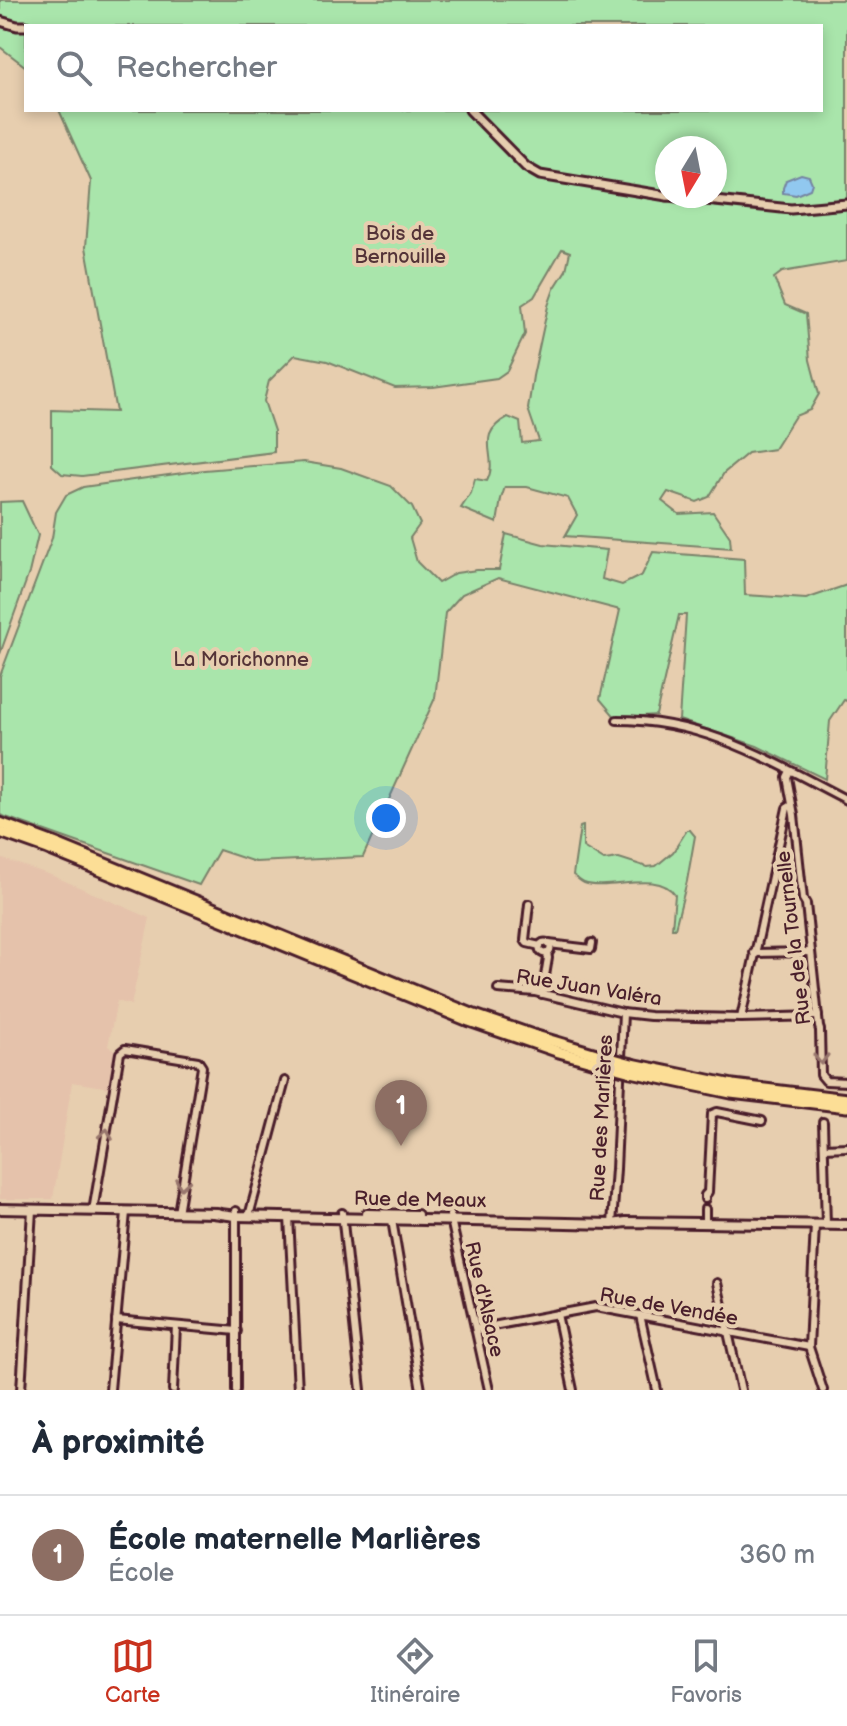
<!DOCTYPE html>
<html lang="fr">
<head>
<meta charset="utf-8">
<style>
  body { margin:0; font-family:"Balsamiq Sans",sans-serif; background:#f2f2f3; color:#1f2937 }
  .compass { position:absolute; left:655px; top:136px; width:72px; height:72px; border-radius:50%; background:#fff; box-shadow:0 4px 12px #0003; rotate:190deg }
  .you { position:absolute; left:386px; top:818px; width:28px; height:28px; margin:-20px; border:6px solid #fff; border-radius:50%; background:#1a73e8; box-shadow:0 0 0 12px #1a73e833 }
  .badge { display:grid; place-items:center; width:52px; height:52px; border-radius:50%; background:#c8321e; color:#fff; font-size:26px; font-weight:700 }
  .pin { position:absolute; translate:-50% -66px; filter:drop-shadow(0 2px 4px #0008) }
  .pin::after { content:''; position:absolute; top:42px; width:28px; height:24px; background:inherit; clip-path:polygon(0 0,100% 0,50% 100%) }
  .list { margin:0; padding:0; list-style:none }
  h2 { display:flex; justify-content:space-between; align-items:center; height:104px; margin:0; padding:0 32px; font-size:34px }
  h2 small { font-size:26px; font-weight:400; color:#747a83 }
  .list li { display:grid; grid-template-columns:52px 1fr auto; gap:24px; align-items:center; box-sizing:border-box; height:120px; padding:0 32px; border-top:2px solid #e0e1e3 }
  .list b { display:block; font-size:30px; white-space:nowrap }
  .list p { margin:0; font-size:26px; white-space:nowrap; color:#747a83 }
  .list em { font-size:26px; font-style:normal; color:#747a83 }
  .icon { flex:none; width:44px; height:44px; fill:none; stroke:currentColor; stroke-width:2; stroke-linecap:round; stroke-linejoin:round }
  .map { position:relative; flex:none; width:847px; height:1390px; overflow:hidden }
  .search { position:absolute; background:#fff; box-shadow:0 4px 12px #0003; left:24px; right:24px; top:24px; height:88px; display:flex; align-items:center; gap:20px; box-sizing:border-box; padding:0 28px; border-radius:0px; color:#747a83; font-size:30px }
  .sheet { height:224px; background:#fff }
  nav { display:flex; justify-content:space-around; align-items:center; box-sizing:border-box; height:112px; border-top:2px solid #e0e1e3; background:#fff; font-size:22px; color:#747a83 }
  nav a { display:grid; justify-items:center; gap:4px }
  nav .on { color:#c8321e }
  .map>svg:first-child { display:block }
  .built { fill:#e5c2ab }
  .green { fill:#a9e5ab; stroke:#7a826b; stroke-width:2; fill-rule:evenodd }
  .water { fill:#91c8ef; stroke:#7584a1; stroke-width:2 }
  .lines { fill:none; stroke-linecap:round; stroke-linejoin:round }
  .minor-casing { stroke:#4a1f2b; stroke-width:12 }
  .tertiary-casing { stroke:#4a1f2b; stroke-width:13 }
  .secondary-casing { stroke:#4a1f2b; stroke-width:14 }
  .trunk-casing { stroke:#4a1f2b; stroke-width:15 }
  .minor { stroke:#e7ceaf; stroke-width:6 }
  .tertiary { stroke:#e7ceaf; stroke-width:7 }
  .secondary { stroke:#e7ceaf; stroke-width:8 }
  .trunk { stroke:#fcde96; stroke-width:9 }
  .trunk-bridge-casing { stroke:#4a1f2b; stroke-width:15; stroke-linecap:butt }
  .trunk-bridge { stroke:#fcde96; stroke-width:9 }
  .oneway { stroke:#98766d }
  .labels { text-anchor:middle; stroke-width:8; stroke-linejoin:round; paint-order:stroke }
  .park-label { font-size:20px; fill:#543338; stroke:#e7ceaf }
  .street-label { font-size:20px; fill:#4a1f2b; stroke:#e7ceaf }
</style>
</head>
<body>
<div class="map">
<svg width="847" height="1390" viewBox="0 0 847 1390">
  <rect width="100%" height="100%" fill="#e7ceaf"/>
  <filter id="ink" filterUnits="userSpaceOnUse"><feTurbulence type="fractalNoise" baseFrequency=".0125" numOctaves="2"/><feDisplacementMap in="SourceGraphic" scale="16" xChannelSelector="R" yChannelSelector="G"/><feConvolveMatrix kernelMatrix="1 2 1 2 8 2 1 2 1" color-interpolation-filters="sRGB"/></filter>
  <g filter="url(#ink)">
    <!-- built -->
    <polygon class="built" points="0,858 51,875 150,918 131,1005 117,1001 108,1046 116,1051 110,1088 72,1082 53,1199 0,1199"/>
    <!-- green -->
    <g class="green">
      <path d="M 0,0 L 847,0 L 847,261 L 782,272 L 774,278 L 785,305 L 806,314 L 810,360 L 819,394 L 810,410 L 795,416 L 774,449 L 748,453 L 724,473 L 709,497 L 697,502 L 668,492 L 662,501 L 679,514 L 713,512 L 730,537 L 731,548 L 565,536 L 577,515 L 568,498 L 527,487 L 505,487 L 501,499 L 497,523 L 461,508 L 471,493 L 475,479 L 487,481 C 500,456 472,436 508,417 L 520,422 L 522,443 L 539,441 L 528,409 L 533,376 L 548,306 L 554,289 L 566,270 L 570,252 L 562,249 L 534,297 L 522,305 L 525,334 L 507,371 L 497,378 L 433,387 L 395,388 L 327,361 L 295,355 L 269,381 L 264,401 L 274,431 L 274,452 L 82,476 L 62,474 L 52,465 L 52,410 L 116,412 L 86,247 L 91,181 L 59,110 L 821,110 L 821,26 L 26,26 L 26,67 L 0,47 ZM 667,148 L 715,148 L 715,196 L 667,196 Z"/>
      <polygon points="304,462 341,468 391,486 412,507 420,524 410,538 417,562 438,583 456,573 477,570 499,570 506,534 543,544 607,550 602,579 622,585 642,575 653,552 744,559 745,595 806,599 847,585 847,701 844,700 830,721 825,779 757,746 679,720 686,615 679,615 656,715 616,718 600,699 620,610 498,578 462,594 445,613 435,698 363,857 255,862 219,850 199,885 0,815 0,676 52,538 56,512 66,495 83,487 204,470"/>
      <polygon points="22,501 38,535 29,573 0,654 0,502"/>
      <path d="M 583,826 L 583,847 L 604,860 L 619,858 L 647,867 L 656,866 L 673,852 L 687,830 L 690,830 L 695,836 L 687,881 L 675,928 L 672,928 L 675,895 C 658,869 609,892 584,883 C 581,882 576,877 573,875 L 580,827 Z"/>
    </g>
    <!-- water -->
    <polygon class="water" points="801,174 809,176 812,183 810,189 796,195 783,193 783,188 786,180"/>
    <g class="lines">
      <!-- minor casing -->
      <g class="minor-casing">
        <g id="minor">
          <path d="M 617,720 C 706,720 771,761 847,800"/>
          <polyline points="790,771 787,777 794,815 803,899 806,904 819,1027 820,1030 821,1075 826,1081 847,1082"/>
          <polyline points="529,904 525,940 527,943 540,946"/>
          <circle cx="545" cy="948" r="5.5"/>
          <polyline points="549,944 591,949 592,943"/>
          <polyline points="754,953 811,952"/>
          <polyline points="498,989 535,992 623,1013 650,1016 741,1018 818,1016"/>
          <polyline points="542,994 548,958 547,953"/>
          <polyline points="741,1018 787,808 792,805"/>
          <polyline points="823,1122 826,1225"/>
          <polyline points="824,1148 847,1147"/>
          <polyline points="705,1199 705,1195 708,1192 712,1114 717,1112 762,1121"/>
          <polyline points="705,1209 705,1223"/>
          <polyline points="93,1211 120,1053 125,1049 198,1061 202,1067 178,1213"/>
          <polyline points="236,1211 236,1390"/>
          <polyline points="342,1213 361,1390"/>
          <polyline points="450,1215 489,1390"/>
          <polyline points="249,1216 285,1081"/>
          <polyline points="289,1217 298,1390"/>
          <polyline points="392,1220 421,1390"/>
          <polyline points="612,1224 616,1169 623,1013"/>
          <polyline points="815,1225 809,1347 823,1390"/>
          <polyline points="717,1283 741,1390"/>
          <polyline points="557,1314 573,1390"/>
          <polyline points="640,1315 657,1390"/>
          <polyline points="116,1320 237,1331"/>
          <polyline points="476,1329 596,1307 809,1347"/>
          <polyline points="21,1390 32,1210"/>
          <polyline points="110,1390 126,1212"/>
          <polyline points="173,1390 176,1326"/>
        </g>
      </g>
      <!-- tertiary casing -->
      <g class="tertiary-casing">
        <g id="tertiary">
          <polyline points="0,21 17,26 26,26"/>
          <polyline points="470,110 526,167 540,175 667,196"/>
          <polyline points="668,196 791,209 847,204"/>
        </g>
      </g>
      <!-- secondary casing -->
      <g class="secondary-casing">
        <g id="secondary">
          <polyline points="0,1209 217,1213"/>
          <polyline points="213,1213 236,1216 612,1224 626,1222 847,1225"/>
          <polyline points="367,1214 417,1215"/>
        </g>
      </g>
      <!-- trunk casing -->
      <g class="trunk-casing">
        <g id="trunk">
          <polyline points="0,823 54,843 472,1014 533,1035 610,1058"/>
          <polyline points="0,832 48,849 469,1021 559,1052 609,1066"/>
          <polyline points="632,1064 733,1085 847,1099"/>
          <polyline points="631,1072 731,1093 847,1107"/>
        </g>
      </g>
      <!-- minor -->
      <use href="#minor" class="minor"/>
      <!-- tertiary -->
      <use href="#tertiary" class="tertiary"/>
      <!-- secondary -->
      <use href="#secondary" class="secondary"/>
      <!-- trunk -->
      <use href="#trunk" class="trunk"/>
      <!-- trunk-bridge casing -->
      <g class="trunk-bridge-casing">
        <g id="trunk-bridge">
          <polyline points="610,1058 632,1064"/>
          <polyline points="609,1066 631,1072"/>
        </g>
      </g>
      <!-- trunk-bridge -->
      <use href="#trunk-bridge" class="trunk-bridge"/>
    </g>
    <!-- one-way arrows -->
    <defs><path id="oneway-chevron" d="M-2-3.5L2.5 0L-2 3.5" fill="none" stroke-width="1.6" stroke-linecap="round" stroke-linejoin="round" transform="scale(2)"/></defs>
    <g class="oneway">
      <use href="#oneway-chevron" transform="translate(821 1059) rotate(90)"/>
      <use href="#oneway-chevron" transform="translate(106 1134) rotate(-80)"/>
      <use href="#oneway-chevron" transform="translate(182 1184) rotate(100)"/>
    </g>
  </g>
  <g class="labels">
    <!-- park labels -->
    <g class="park-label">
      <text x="400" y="240">Bois de<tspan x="400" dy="23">Bernouille</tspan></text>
      <text x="241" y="666">La Morichonne</text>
    </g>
    <!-- street labels -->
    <g class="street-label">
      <text transform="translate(793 938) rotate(-97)" y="7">Rue de la Tournelle</text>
      <text transform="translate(589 987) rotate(9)" y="7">Rue Juan Valéra</text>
      <text transform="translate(601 1118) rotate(-87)" y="7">Rue des Marlières</text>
      <text transform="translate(420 1199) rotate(1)" y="7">Rue de Meaux</text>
      <text transform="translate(485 1299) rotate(77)" y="7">Rue d'Alsace</text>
      <text transform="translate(669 1306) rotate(10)" y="7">Rue de Vendée</text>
    </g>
  </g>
</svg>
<svg class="compass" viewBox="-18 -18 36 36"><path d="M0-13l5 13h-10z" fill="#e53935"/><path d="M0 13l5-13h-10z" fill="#747a83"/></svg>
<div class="you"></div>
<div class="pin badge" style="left:401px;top:1146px;background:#8d6e63">1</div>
<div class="search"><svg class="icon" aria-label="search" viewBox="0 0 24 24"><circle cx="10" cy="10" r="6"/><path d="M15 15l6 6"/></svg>Rechercher</div>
</div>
<section class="sheet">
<h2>À proximité<small></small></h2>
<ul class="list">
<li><span class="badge" style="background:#8d6e63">1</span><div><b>École maternelle Marlières</b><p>École</p></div><em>360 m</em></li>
</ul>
</section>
<nav>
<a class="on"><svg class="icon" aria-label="map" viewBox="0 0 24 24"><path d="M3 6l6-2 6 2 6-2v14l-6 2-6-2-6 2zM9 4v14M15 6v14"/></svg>Carte</a>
<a><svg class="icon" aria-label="directions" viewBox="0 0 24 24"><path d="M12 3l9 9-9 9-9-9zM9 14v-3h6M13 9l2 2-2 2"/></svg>Itinéraire</a>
<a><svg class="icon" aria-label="saved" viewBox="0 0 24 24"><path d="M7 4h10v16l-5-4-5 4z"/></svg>Favoris</a>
</nav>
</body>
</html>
